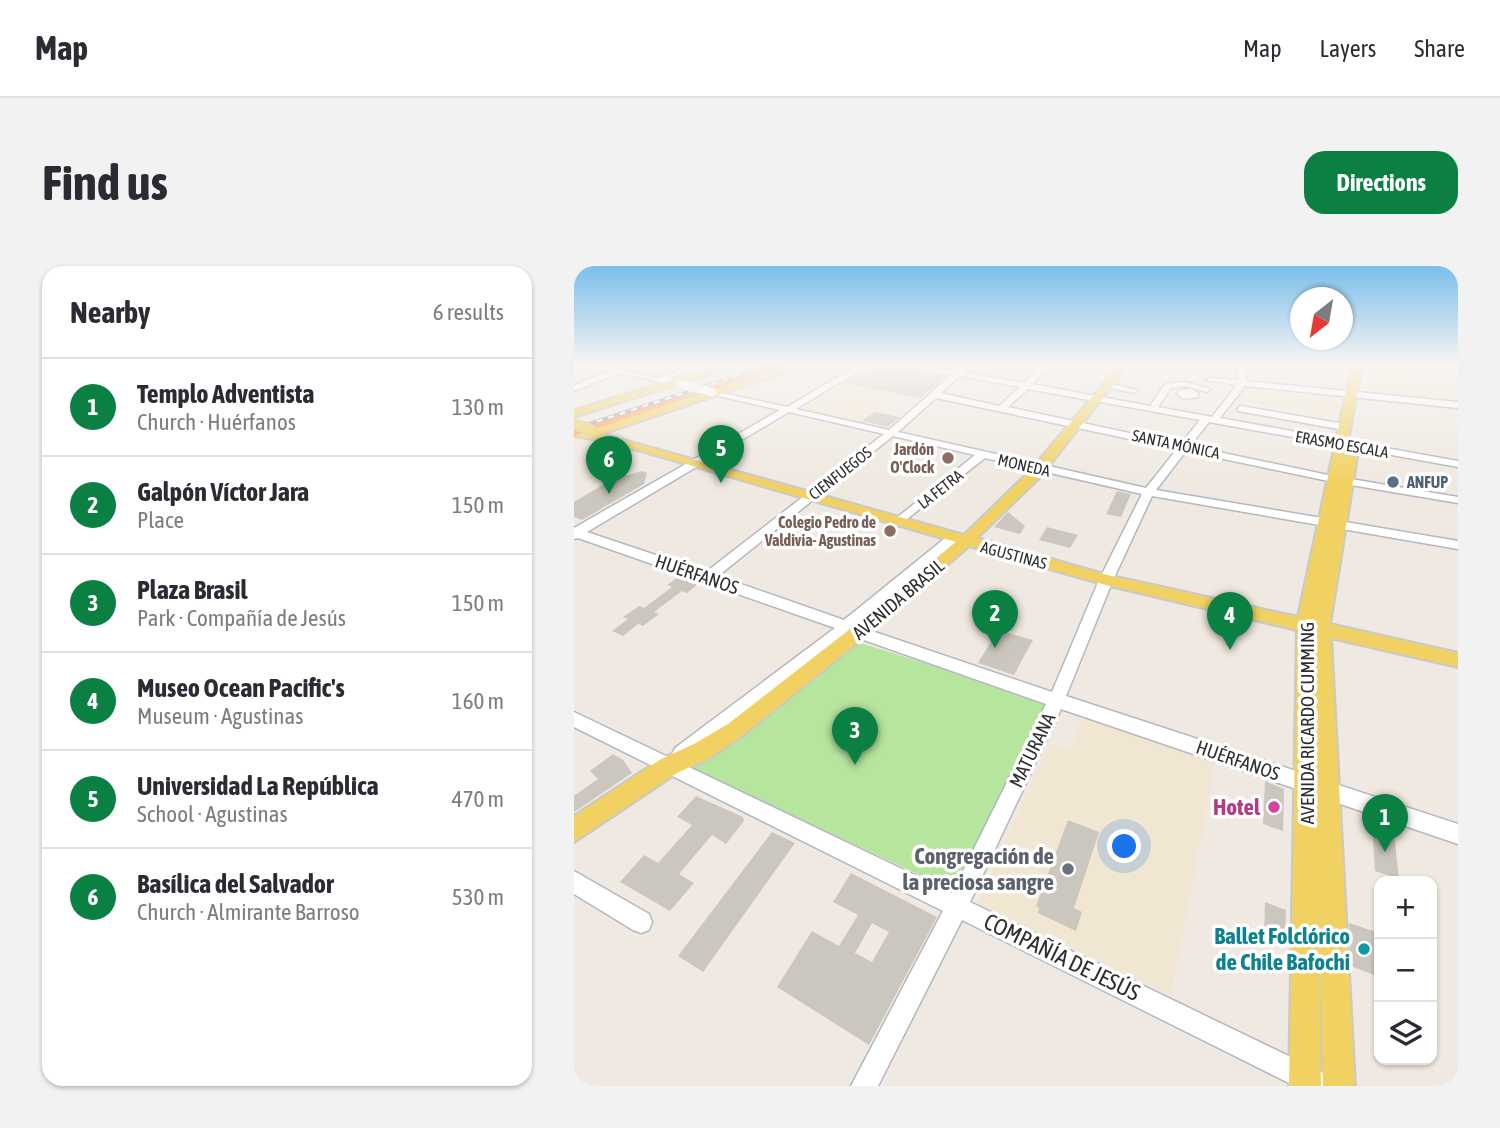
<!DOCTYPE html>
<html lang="en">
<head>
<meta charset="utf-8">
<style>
  body { margin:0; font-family:"Asap Condensed",sans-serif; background:#f2f2f3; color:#2b2b33 }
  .controls { position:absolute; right:21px; bottom:21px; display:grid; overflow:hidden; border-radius:14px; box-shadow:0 2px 5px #0004 }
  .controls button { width:63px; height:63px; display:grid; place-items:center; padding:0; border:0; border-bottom:2px solid #e1e1e2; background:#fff; color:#2b2b33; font:35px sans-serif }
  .compass { position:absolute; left:716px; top:21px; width:63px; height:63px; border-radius:50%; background:#fff; box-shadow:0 2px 5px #0004; rotate:211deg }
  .you { position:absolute; left:551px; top:581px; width:24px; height:24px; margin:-18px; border:5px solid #fff; border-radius:50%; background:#1a73e8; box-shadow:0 0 0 10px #1a73e833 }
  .badge { display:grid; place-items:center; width:46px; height:46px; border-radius:50%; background:#0b8043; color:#fff; font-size:23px; font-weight:700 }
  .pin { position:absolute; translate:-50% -58px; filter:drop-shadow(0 2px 4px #0008) }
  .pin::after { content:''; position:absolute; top:37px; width:24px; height:21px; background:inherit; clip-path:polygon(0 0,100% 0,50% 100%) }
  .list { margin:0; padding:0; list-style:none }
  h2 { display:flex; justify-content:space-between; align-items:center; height:91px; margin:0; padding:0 28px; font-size:30px }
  h2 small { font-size:23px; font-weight:400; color:#7c7c81 }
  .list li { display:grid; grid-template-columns:46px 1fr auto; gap:21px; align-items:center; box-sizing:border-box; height:98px; padding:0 28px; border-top:2px solid #e1e1e2 }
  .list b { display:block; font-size:26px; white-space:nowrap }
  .list p { margin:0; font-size:23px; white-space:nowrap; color:#7c7c81 }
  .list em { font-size:23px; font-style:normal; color:#7c7c81 }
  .icon { flex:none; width:38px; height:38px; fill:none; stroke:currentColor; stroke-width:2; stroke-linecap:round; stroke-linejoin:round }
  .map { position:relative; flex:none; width:884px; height:820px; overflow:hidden; border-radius:21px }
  header { display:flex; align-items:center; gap:42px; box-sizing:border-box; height:98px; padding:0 35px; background:#fff; border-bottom:2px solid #e1e1e2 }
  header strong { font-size:33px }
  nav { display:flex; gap:38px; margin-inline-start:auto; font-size:24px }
  .intro { display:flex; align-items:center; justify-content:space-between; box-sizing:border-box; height:168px; padding:0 42px }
  h1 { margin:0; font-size:49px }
  .button { padding:18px 32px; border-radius:21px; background:#0b8043; color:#fff; font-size:24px; font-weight:700 }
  main { display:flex; gap:42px; padding:0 42px }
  aside { flex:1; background:#fff; border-radius:21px; box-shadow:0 2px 5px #0004 }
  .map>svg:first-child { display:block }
  .education { fill:#f0e6d1 }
  .green { fill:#b6e59e }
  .building { fill:#cbc7bf; fill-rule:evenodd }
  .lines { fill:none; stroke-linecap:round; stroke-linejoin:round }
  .minor-casing { stroke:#b4b7c1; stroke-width:3 }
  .major-casing { stroke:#c9c9c9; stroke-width:4 }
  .highway-casing { stroke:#c9c9c9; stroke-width:3 }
  .minor { fill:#fff; fill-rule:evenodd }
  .major { fill:#f2d163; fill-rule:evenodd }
  .highway { fill:#ffa35c; fill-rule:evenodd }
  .rail-casing { stroke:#a3a6b8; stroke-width:3.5 }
  .rail { stroke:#fff; stroke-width:2; stroke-dasharray:6; stroke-linecap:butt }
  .minor-bridge-casing { stroke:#b4b7c1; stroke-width:10; stroke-linecap:butt }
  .major-bridge-casing { stroke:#c9c9c9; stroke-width:12; stroke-linecap:butt }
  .minor-bridge { stroke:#fff; stroke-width:9 }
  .major-bridge { stroke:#f2d163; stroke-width:10 }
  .education-dot { fill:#8d6e63; stroke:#fff; stroke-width:2.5 }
  .service-dot { fill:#5c6f8a; stroke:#fff; stroke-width:2.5 }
  .hotel-dot { fill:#d1479c; stroke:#fff; stroke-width:2.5 }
  .worship-dot { fill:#6b7280; stroke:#fff; stroke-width:2.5 }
  .culture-dot { fill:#0f9aa8; stroke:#fff; stroke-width:2.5 }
  .labels { text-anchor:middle; stroke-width:7; stroke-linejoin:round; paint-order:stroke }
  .far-street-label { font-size:16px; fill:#2e2e2e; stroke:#fff }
  .far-education-label { font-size:16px; font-weight:bold; fill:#785e54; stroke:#fff; text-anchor:end }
  .far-service-label { font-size:16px; font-weight:bold; fill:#4e5e75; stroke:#fff; text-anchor:start }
  .street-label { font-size:19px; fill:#2e2e2e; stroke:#fff }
  .near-hotel-label { font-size:23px; font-weight:bold; fill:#b23c85; stroke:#fff; text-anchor:end }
  .near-worship-label { font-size:23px; font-weight:bold; fill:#5b616d; stroke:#fff; text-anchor:end }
  .near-culture-label { font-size:23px; font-weight:bold; fill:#0d838f; stroke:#fff; text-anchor:end }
  .near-street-label { font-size:23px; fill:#2e2e2e; stroke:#fff }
</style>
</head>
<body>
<header>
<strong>Map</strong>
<nav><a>Map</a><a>Layers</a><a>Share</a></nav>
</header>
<div class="intro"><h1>Find us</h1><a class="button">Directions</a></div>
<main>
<aside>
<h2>Nearby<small>6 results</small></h2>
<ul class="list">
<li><span class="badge">1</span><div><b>Templo Adventista</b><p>Church · Huérfanos</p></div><em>130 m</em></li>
<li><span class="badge">2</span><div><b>Galpón Víctor Jara</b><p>Place</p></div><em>150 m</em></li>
<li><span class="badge">3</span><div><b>Plaza Brasil</b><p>Park · Compañía de Jesús</p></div><em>150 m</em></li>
<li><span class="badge">4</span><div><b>Museo Ocean Pacific's</b><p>Museum · Agustinas</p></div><em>160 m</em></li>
<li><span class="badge">5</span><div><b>Universidad La República</b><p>School · Agustinas</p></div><em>470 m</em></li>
<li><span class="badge">6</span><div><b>Basílica del Salvador</b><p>Church · Almirante Barroso</p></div><em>530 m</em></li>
</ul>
</aside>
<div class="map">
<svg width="884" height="820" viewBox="0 0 884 820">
  <rect width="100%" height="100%" fill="#efe9e1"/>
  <!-- education -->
  <g class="education">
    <polygon points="296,99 352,105 308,140 297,144 302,146 285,157 267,153 283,141 275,140 257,151 227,144"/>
    <polygon points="795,99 884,108 884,137 791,128"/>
    <polygon points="717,108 771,114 768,126 720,121"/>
    <polygon points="670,121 767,131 764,152 668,135 660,148 649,146"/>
    <polygon points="511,449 642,495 597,729 404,637 475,477 497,485"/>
  </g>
  <!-- green -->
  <polygon class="green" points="283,376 474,435 380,625 118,503 119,498"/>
  <!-- building -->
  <g class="building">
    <polygon points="303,99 315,99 371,111 347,132 270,117 286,107 294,108"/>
    <polygon points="301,146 326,151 314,161 288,155"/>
    <polygon points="68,205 73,207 70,218 8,254 0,251 0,236 37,214"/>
    <polygon points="543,225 557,228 547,251 532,248"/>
    <polygon points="434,246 451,260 446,268 420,261"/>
    <polygon points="473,261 504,269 496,282 465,274"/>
    <polygon points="105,310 125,317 113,327 108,325 80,346 85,348 69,360 64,358 49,370 38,365 54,353 49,351 65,340 70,342 98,321 93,319"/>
    <polygon points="424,364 459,374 440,409 404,397"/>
    <polygon points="39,488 49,494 58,507 0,546 0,530 24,513 16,505"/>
    <polygon points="691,515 710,523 709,565 689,558"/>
    <polygon points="122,530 169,551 170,555 152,578 138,569 105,608 120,617 96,645 46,616 70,589 84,597 118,559 103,551"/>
    <polygon points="494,554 525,566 500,642 508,646 502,665 464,647 465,642 462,640"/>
    <polygon points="798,559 820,567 825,613 801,605"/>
    <polygon points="198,566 221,577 129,706 104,690"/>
    <path d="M 277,607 L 363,651 L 295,779 L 203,721 L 238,665 L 265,680 L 284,649 L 259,636 ZM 298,657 L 315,666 L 298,696 L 281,687 Z"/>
    <polygon points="691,636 712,644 711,675 690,668"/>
    <polygon points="775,657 805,667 805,711 777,700"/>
  </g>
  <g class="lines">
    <!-- minor casing -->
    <g class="minor-casing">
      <g id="minor">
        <path d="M 17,99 C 40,99 67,112 85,111 C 98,110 108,99 123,99 L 95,113 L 109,116 L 109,120 L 106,120 L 45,107 L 0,125 L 0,119 L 36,105 Z"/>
        <path d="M 284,99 L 294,99 L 222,143 L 315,164 L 377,109 L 317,99 C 337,99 374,108 389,101 L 393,103 L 390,106 L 450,117 L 469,99 L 478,99 L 458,118 L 576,140 L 591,118 L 611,116 L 637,123 L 633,126 L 611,120 L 597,122 L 584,141 L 638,151 L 663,119 L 632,114 L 636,112 L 664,114 L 663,99 L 671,99 L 672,115 L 884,136 L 884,142 L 671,120 L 646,152 L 884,195 L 884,201 L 635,156 L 616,180 L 759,210 L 884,231 L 884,237 L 759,216 L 612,185 L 582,224 L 884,275 L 884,283 L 578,230 L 539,314 L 492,430 L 884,558 L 884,578 L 487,443 L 396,636 L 758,811 L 762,820 L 721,820 L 388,654 L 304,820 L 277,820 L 369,645 L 0,461 L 0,446 L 378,627 L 472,438 L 273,368 L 232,402 L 107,496 L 101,494 L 98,488 L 101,482 L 261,362 L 4,272 L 0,273 L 0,262 L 206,144 L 135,128 L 135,124 L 213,141 ZM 386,110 L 387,110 L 446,121 L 425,140 L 367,127 ZM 454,123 L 626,154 L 607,178 L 434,141 ZM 362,132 L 603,183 L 572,222 L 324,166 ZM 215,146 L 310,168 L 132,306 L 13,266 ZM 319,170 L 401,189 L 320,254 L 318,256 L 324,260 L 411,192 L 568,228 L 525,314 L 478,426 L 283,360 L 383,275 L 383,269 L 375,269 L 270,354 L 144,310 Z"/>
        <polygon points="534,117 564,124 560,127 531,121 531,117"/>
        <polygon points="617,123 624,127 624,131 610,133 603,128 606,124"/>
        <polygon points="667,140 770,158 775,161 770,164 664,145 663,143"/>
        <polygon points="0,605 75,648 78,656 75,664 67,667 59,664 0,628"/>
      </g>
    </g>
    <!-- major casing -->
    <g class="major-casing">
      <g id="major">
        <polygon points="148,99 164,99 0,151 0,144"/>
        <polygon points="218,99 233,99 28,168 390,269 456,205 545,99 555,99 466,211 403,272 533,309 724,351 778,99 788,99 771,191 777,187 783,191 756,358 884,387 884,401 757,372 781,820 749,820 744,630 747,820 715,820 723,364 532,319 395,280 297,366 168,470 136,492 103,507 0,576 0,550 87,493 120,478 154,458 285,356 382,276 36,176 0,170 0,164 12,165"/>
      </g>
    </g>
    <!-- highway casing -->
    <g class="highway-casing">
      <polygon id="highway" points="195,99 212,99 0,170 0,162"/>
    </g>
    <!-- minor -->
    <use href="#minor" class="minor"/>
    <!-- major -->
    <use href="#major" class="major"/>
    <!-- highway -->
    <use href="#highway" class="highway"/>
    <!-- rail casing -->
    <g class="rail-casing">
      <polyline id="rail" points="0,163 196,99"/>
    </g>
    <!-- rail -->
    <use href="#rail" class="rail"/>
    <!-- minor-bridge casing -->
    <g class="minor-bridge-casing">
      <polyline id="minor-bridge" points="106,118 138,126"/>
    </g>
    <!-- major-bridge casing -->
    <g class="major-bridge-casing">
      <polyline id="major-bridge" points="0,158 17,164"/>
    </g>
    <!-- minor-bridge -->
    <use href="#minor-bridge" class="minor-bridge"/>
    <!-- major-bridge -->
    <use href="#major-bridge" class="major-bridge"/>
  </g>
  <!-- sky -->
  <linearGradient id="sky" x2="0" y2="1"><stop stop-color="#7abfeb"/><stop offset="0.46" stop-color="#f8f5f2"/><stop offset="1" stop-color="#f8f5f2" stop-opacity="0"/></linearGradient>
  <rect width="884" height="214" fill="url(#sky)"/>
  <!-- markers -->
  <g class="education-dot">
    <circle cx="374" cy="192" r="7"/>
    <circle cx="316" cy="265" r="7"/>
  </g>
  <circle class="service-dot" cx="819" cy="216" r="7"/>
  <circle class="hotel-dot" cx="700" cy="541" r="7"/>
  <circle class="worship-dot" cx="494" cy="603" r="7"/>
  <circle class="culture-dot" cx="790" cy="683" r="7"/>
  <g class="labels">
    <!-- far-street labels -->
    <g class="far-street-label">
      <text transform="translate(602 178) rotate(12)" y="6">SANTA MÓNICA</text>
      <text transform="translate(768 178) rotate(10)" y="6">ERASMO ESCALA</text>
      <text transform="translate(450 199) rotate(13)" y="6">MONEDA</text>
      <text transform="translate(266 207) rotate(-38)" y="6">CIENFUEGOS</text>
      <text transform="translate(366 223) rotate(-38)" y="6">LA FETRA</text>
      <text transform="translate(440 289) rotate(15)" y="6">AGUSTINAS</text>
    </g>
    <!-- far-education labels -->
    <g class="far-education-label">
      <text x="360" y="189">Jardón<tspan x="360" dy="18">O'Clock</tspan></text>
      <text x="302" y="262">Colegio Pedro de<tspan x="302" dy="18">Valdivia- Agustinas</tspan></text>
    </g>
    <!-- far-service labels -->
    <g class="far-service-label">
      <text x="833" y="222">ANFUP</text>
    </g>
    <!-- street labels -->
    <g class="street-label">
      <text transform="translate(123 308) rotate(19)" y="7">HUÉRFANOS</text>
      <text transform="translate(324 333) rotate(-40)" y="7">AVENIDA BRASIL</text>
      <text transform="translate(733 457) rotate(-90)" y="7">AVENIDA RICARDO CUMMING</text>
      <text transform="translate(458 484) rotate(-64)" y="7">MATURANA</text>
      <text transform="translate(664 494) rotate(19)" y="7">HUÉRFANOS</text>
    </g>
    <!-- near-hotel labels -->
    <g class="near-hotel-label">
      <text x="686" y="549">Hotel</text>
    </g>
    <!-- near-worship labels -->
    <g class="near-worship-label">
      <text x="480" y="598">Congregación de<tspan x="480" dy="26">la preciosa sangre</tspan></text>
    </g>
    <!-- near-culture labels -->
    <g class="near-culture-label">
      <text x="776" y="678">Ballet Folclórico<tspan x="776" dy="26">de Chile Bafochi</tspan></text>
    </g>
    <!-- near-street labels -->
    <g class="near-street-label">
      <text transform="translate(488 691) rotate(26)" y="8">COMPAÑÍA DE JESÚS</text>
    </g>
  </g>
</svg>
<div class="controls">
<button>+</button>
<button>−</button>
<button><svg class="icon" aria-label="layers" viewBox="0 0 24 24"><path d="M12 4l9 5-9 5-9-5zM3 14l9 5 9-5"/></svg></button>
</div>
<svg class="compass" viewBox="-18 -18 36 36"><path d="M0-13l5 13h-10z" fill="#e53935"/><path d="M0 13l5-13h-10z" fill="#7c7c81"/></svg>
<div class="you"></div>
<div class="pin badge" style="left:811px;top:586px">1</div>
<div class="pin badge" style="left:421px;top:382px">2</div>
<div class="pin badge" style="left:281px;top:499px">3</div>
<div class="pin badge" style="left:656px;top:384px">4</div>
<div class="pin badge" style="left:147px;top:217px">5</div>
<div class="pin badge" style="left:35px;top:228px">6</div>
</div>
</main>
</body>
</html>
